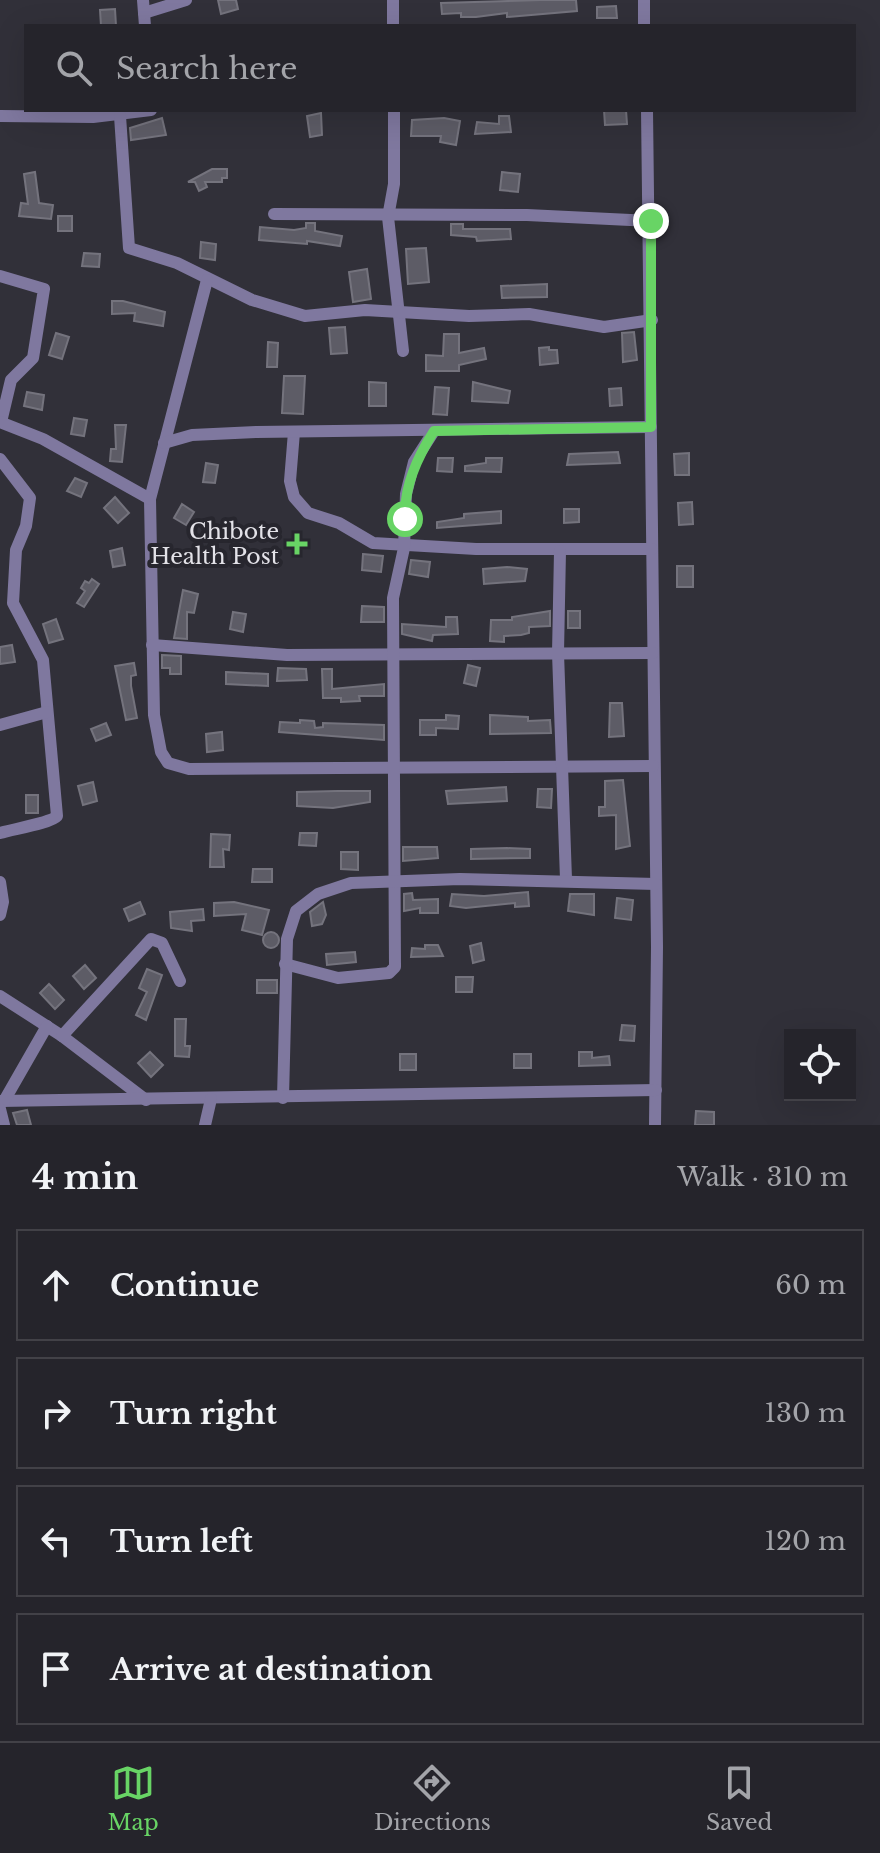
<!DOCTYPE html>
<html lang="en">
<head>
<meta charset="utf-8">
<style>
  body { margin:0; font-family:"Libre Baskerville",serif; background:#313037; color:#f1f3f6 }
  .controls { position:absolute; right:24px; bottom:24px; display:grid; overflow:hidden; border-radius:0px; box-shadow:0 8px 32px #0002 }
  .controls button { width:72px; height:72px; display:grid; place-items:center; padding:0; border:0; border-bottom:2px solid #424147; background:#25242b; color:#f1f3f6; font:40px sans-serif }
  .stop { position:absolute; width:24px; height:24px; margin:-18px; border:6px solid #68d465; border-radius:50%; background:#fff }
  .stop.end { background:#68d465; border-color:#fff; box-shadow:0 2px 8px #0008 }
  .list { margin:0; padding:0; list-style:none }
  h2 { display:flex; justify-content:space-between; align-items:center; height:104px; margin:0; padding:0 32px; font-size:34px }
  h2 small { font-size:26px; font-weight:400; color:#a3a4a9 }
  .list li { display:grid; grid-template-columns:52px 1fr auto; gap:24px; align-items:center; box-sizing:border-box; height:112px; margin:0 16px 16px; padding:0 16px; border:2px solid #424147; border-radius:0px }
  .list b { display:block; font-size:30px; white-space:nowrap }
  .list em { font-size:26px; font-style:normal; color:#a3a4a9 }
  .icon { flex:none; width:44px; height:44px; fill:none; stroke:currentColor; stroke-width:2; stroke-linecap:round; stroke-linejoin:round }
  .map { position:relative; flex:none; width:880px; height:1125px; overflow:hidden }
  .search { position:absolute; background:#25242b; box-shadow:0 8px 32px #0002; left:24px; right:24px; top:24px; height:88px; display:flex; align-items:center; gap:20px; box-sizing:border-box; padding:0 28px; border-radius:0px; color:#a3a4a9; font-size:30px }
  .sheet { height:616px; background:#25242b }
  nav { display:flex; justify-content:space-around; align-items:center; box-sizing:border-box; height:112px; border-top:2px solid #424147; background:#25242b; font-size:22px; color:#a3a4a9 }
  nav a { display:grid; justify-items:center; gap:4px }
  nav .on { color:#68d465 }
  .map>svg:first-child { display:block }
  .building { fill:#5d5c66; stroke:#74737d; stroke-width:2 }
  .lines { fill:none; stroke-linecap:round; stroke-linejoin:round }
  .minor { stroke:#7f789f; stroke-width:12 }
  .route { stroke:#68d465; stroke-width:10 }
  .poi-dot { fill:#68d465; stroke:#27262e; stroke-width:3 }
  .labels { text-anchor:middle; stroke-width:8; stroke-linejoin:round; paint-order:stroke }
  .poi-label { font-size:22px; fill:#e3e2e8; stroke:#27262e; text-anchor:end }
</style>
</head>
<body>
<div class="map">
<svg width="880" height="1125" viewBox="0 0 880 1125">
  <rect width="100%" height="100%" fill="#313039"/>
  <!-- building -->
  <g class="building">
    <polygon points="218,0 236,0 238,9 221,14"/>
    <polygon points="541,0 576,0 577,11 507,17 507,13 476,17 461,17 461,13 442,14 441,3"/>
    <polygon points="616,6 617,18 597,18 597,7"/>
    <polygon points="115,9 116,26 101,26 100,10"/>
    <polygon points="604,110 626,110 627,124 605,125"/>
    <polygon points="321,113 322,135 310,137 307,116"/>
    <polygon points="499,116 509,116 511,132 475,134 477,122 499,124"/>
    <polygon points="162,118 166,135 131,140 130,128"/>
    <polygon points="444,118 460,121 456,145 440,142 441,136 411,136 412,120"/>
    <polygon points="212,169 227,169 227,178 222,178 222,182 205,182 207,187 199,191 195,182 188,182"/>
    <polygon points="35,172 39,203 53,205 51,219 19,216 21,203 28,204 24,174"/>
    <polygon points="502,172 520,174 518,192 500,190"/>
    <rect x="58" y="216" width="14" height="15"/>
    <polygon points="306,223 315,223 315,231 342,236 340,246 307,241 307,244 259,240 260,227 294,230 306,228"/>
    <polygon points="451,224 463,224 463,229 510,229 511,239 477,241 476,237 451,235"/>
    <polygon points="201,242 216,244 215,260 200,258"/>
    <polygon points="426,248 429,282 408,284 406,249"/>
    <polygon points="84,253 100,254 99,267 82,266"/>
    <polygon points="367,269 371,299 353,302 349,272"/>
    <polygon points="547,284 547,297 502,298 501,286"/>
    <polygon points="112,301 123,301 165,312 163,326 134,321 135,313 112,314"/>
    <polygon points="345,327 347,353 331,354 329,328"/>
    <polygon points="634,332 637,360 623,362 622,333"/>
    <polygon points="56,333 69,337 62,359 49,355"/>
    <polygon points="444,334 459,334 459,353 484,348 486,359 459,365 459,371 426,371 426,355 443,356"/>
    <polygon points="268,342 278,343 277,367 267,367"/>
    <polygon points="549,347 549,350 557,350 558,363 540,365 539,348"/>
    <polygon points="284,376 305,376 303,414 282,413"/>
    <polygon points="369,382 386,383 386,406 369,406"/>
    <polygon points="473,382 510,391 508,403 472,401"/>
    <polygon points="435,387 449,388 447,415 433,414"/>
    <polygon points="621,388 622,405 610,406 609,389"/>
    <polygon points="27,392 44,395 42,410 24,406"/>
    <polygon points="74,418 87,420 84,436 71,434"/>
    <polygon points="115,425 126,425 122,462 110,461 111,449 116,449"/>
    <polygon points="618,452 620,463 567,465 569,454"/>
    <polygon points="689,453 689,475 675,475 674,454"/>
    <polygon points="438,458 453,458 452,472 437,471"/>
    <polygon points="486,458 502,458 501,472 465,471 465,466 486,463"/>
    <polygon points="206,463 218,465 215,483 203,482"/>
    <polygon points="75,478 87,483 81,497 67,491"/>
    <polygon points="115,497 129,513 118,523 104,508"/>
    <polygon points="692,502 693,524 679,525 678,503"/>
    <polygon points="182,504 194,512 186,525 174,518"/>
    <polygon points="564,509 579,509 579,522 564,523"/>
    <polygon points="501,511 501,523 437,528 437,522 464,518 464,514"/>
    <polygon points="122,548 125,565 113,567 110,551"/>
    <polygon points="363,554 383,556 381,572 362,570"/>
    <polygon points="411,560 430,562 428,577 409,574"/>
    <rect x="677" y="566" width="16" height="21"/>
    <polygon points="507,567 527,569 525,581 484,584 483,569"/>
    <polygon points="92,579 99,584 84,607 77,603 85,591 81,588 85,581 89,583"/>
    <polygon points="183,590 198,594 194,613 187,612 187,639 174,638"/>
    <polygon points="362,606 384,607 384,622 361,622"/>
    <polygon points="550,611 550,626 529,627 529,633 521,635 504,636 504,642 490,641 491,620 512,620 512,617"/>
    <rect x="568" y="611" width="12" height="17"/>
    <polygon points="233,612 246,614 243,632 230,629"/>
    <polygon points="446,617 457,617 458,634 433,635 432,641 402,634 402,624 446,627"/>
    <polygon points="56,619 63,639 49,643 43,624"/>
    <polygon points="12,645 15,662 0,664 0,647"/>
    <polygon points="162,655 181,656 181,674 170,674 170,668 162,668"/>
    <polygon points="134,663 136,675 131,676 131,686 137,718 126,720 115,666"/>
    <polygon points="468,665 480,668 476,686 464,683"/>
    <polygon points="278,668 306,669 307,680 277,681"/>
    <polygon points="322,669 332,669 332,689 384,684 384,696 359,696 360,701 341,702 341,698 323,698"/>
    <polygon points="226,672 268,674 268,686 226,684"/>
    <polygon points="610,703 622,703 624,736 609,737"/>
    <polygon points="446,715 459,716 458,729 436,728 436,735 420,735 420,720 446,720"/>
    <polygon points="490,715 528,717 528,721 550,720 551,733 490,734"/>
    <polygon points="300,720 314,721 315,728 323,727 323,723 384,725 384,740 279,732 280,722 300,723"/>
    <polygon points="106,723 111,735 96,741 91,729"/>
    <polygon points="222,732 223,750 207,752 206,734"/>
    <polygon points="623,780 630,846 616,849 616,815 599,816 599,807 605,807 605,781"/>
    <polygon points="93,782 97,801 83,805 78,786"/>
    <polygon points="506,787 507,801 448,804 446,791"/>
    <polygon points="538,789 552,789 551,808 537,807"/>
    <polygon points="337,791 370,791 370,802 333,808 297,806 297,792"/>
    <rect x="26" y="795" width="12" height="18"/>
    <polygon points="300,833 317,833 316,846 299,845"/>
    <polygon points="211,834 230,835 229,850 223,849 224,867 210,867"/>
    <polygon points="403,847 437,847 438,858 403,861"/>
    <polygon points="507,848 530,849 530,858 471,859 471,849"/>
    <polygon points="341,852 358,852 358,870 341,869"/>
    <polygon points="253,869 272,869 272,882 252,882"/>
    <polygon points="528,892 529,906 515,907 515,903 466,908 450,906 452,894 484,896"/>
    <polygon points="412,893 413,900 438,899 438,913 420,913 420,908 404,911 404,894"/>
    <polygon points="570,894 594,894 594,915 568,911"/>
    <polygon points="617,898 633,900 631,920 615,918"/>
    <polygon points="140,902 145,914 129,921 124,909"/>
    <polygon points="234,902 269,910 262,935 242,930 246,914 214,916 214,903"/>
    <polygon points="323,902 326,915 322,924 312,926 310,912"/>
    <polygon points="203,909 204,920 191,921 192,931 171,928 170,912"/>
    <circle cx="271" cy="940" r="8"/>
    <polygon points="481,943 484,960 473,963 470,946"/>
    <polygon points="425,945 438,945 443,956 411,957 412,948 425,949"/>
    <polygon points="355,952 356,962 327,965 326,954"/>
    <polygon points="85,965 96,978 84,989 73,976"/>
    <polygon points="147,969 162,975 146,1020 136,1015 147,992 139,988"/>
    <polygon points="456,977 473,977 472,992 456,992"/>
    <rect x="257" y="980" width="20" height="13"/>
    <polygon points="49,984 64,1000 55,1009 40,993"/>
    <polygon points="175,1019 186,1019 185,1046 190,1046 189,1057 175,1056"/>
    <polygon points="622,1025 635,1026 634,1041 620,1040"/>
    <polygon points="150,1052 163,1065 151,1077 138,1063"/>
    <polygon points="579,1052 592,1052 592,1058 609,1056 610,1065 579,1066"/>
    <rect x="400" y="1054" width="16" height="16"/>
    <rect x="514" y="1054" width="17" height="14"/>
    <polygon points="27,1110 31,1125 17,1125 13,1113"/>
    <polygon points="696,1111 714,1112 714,1125 695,1125"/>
  </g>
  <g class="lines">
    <!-- minor -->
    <g class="minor">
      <polyline points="143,0 145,26"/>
      <polyline points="393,0 393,26"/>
      <polyline points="644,0 644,26"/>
      <polyline points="144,13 186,0"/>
      <polyline points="394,110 394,184 388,217 403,351"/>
      <polyline points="647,110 657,947 655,1125"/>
      <polyline points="0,116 93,117 151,110"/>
      <polyline points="120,116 129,248 177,263 252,300 305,316 365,310 469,316 529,314 604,327 652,320"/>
      <polyline points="274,214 527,215 651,221"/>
      <polyline points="0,276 44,289 33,358 11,380 1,422"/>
      <polyline points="207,280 150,499 154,715 161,752 168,763 189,769 653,766"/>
      <polyline points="0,422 43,439 150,499"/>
      <polyline points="294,432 290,481 294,497 308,513 339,523 373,543 476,549 652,549"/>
      <polyline points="164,443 192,435 256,432 651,427"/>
      <path d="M 0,459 L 30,498 L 26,526 L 16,550 L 13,603 L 43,660 L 57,816 C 51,823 13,829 0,833"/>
      <polyline points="560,551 558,653 566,879"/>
      <polyline points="152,645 287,655 653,653"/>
      <polyline points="0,725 47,712"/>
      <polyline points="0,882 3,902 0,915"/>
      <polyline points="285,964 338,978 389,973 395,967 393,598 404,548 406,494 414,462 434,431"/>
      <polyline points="0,996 62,1036 146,1100"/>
      <polyline points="62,1036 151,939 162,943 180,981"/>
      <polyline points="283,1098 287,939 296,911 318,894 351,883 460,879 656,884"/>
      <polyline points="0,1101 656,1090"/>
      <polyline points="4,1101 47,1026"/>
      <polyline points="0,1109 4,1125"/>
      <polyline points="205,1125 211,1099"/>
    </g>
  </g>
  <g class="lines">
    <!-- route -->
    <path class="route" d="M 405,519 C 404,486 417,458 434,431 L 651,427 L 651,221"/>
  </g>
  <!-- markers -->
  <path class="poi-dot" d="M293 532h8v8h8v8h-8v8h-8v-8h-8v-8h8z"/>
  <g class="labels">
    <!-- poi labels -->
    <g class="poi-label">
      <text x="279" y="539">Chibote<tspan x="279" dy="25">Health Post</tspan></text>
    </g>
  </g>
</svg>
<div class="controls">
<button><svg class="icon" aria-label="locate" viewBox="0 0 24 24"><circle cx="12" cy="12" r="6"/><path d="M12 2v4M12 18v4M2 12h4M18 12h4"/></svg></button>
</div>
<div class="stop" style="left:405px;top:519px"></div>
<div class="stop end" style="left:651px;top:221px"></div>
<div class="search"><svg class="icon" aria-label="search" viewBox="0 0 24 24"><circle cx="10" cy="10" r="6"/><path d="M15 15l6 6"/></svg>Search here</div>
</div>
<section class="sheet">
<h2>4 min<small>Walk · 310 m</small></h2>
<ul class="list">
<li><svg class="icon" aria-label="ahead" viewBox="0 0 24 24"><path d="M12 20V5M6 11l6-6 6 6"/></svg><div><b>Continue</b></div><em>60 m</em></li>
<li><svg class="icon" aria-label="right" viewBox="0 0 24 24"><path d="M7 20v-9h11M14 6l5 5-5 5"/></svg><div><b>Turn right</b></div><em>130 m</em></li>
<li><svg class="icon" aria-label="left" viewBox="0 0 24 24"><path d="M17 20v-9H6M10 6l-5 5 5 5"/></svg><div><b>Turn left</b></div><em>120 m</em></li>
<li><svg class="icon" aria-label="arrive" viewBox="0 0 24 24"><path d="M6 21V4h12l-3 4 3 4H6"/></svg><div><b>Arrive at destination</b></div></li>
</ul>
</section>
<nav>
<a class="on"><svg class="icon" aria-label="map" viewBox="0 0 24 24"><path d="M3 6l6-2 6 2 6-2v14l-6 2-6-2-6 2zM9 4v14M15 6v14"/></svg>Map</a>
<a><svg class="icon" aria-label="directions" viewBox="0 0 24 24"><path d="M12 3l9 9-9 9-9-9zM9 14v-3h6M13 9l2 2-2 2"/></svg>Directions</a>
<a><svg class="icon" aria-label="saved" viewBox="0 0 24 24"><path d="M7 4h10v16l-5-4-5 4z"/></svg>Saved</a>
</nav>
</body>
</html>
